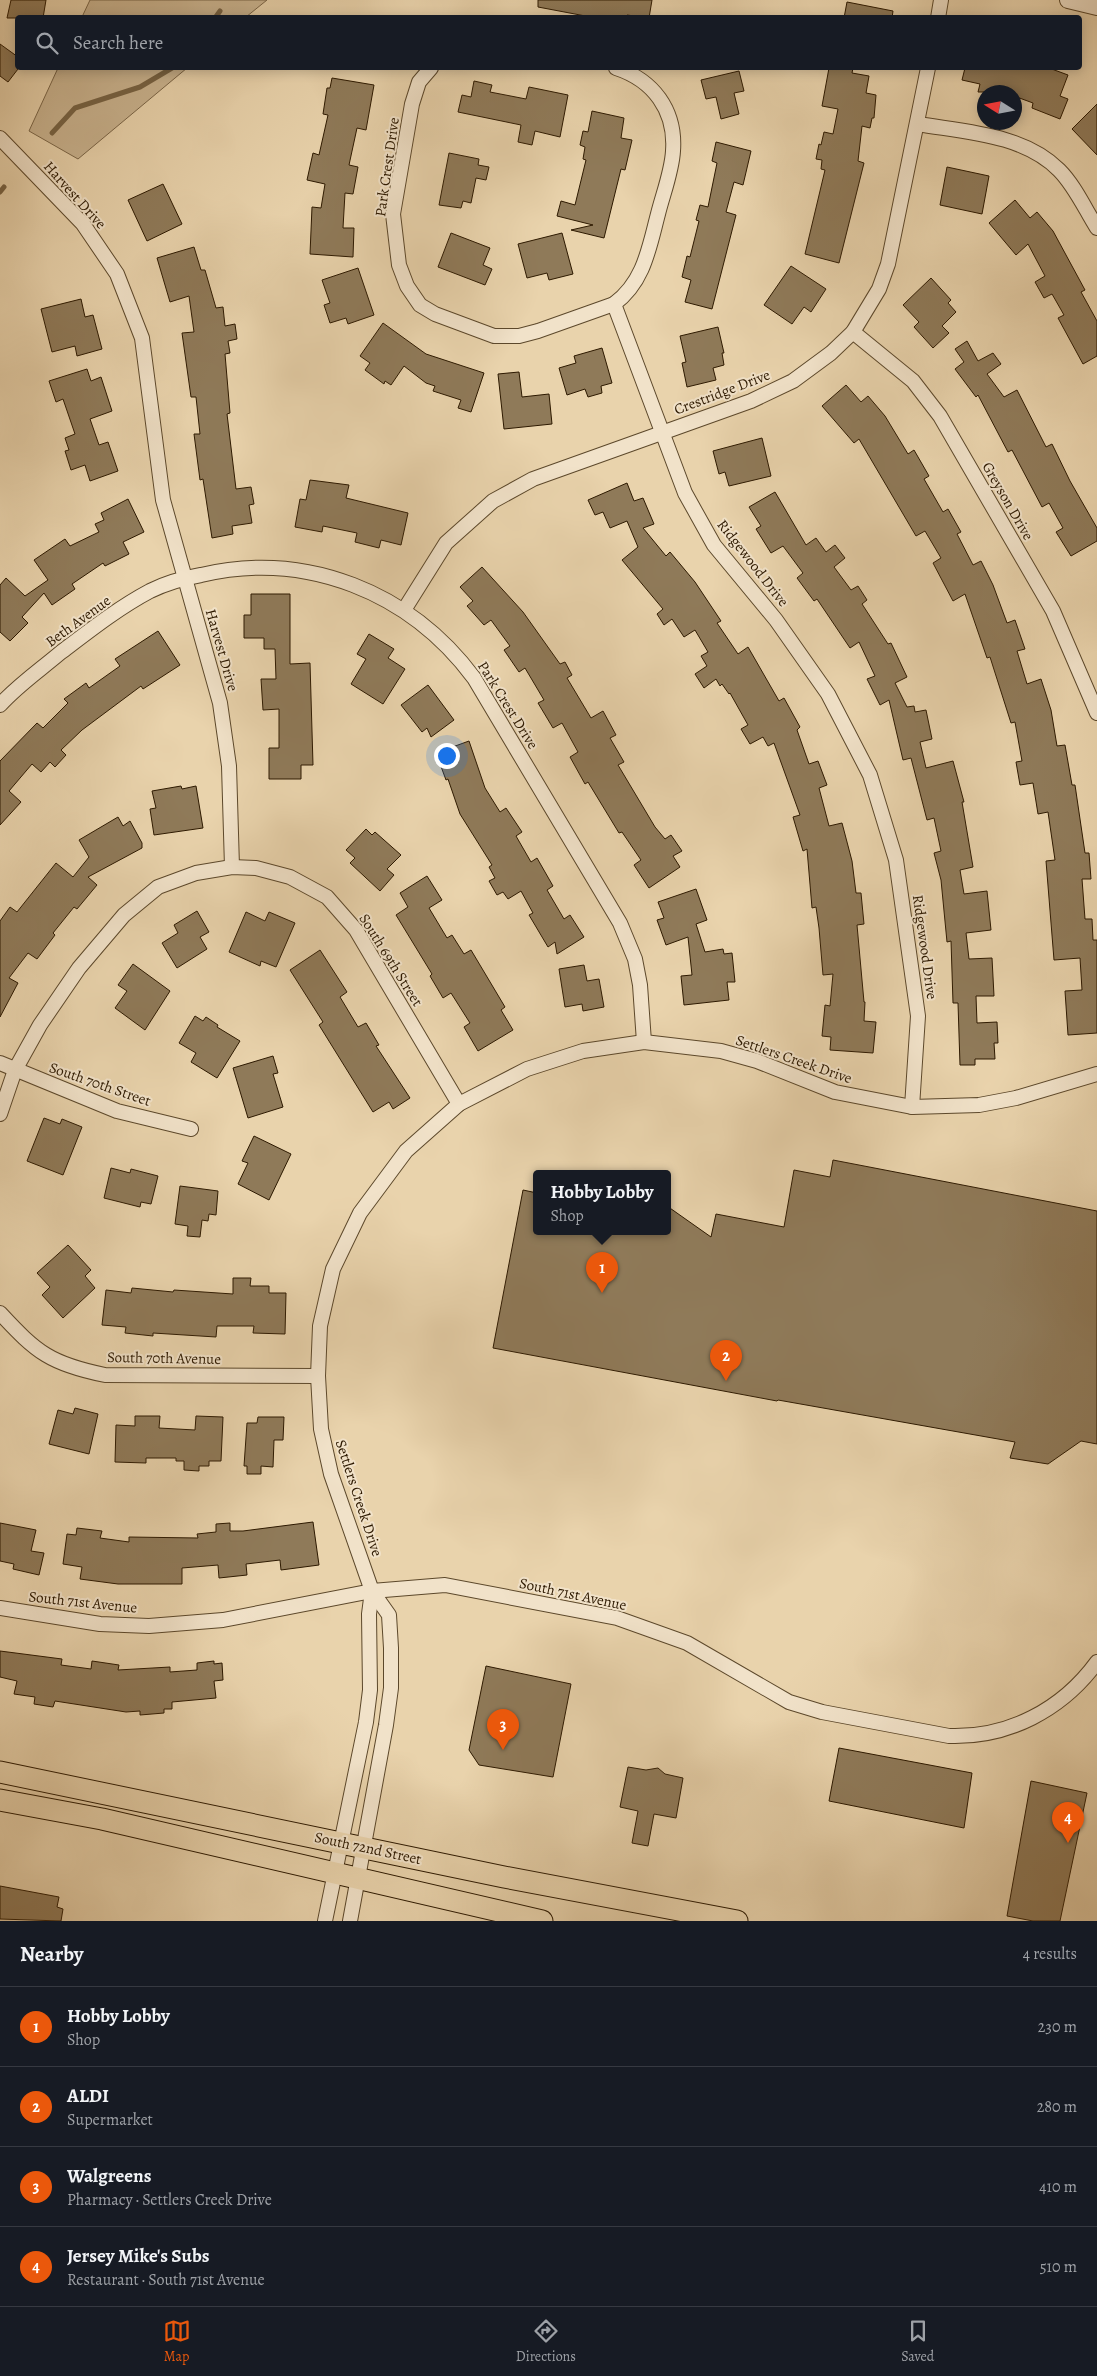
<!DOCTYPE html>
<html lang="en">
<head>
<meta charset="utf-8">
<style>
  body { margin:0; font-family:Alegreya,serif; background:#242831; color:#f1f3f6 }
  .compass { position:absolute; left:977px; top:85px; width:45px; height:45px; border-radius:50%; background:#171b24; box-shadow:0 2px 12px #0003; rotate:281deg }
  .you { position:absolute; left:446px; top:755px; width:18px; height:18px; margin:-12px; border:4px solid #fff; border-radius:50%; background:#1a73e8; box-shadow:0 0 0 8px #1a73e833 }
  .badge { display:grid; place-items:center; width:32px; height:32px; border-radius:50%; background:#ea580c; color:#fff; font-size:16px; font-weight:700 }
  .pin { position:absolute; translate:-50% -41px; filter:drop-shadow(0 1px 2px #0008) }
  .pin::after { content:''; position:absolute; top:26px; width:18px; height:15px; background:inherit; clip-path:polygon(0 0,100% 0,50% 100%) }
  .popup { position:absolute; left:533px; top:1170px; width:138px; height:65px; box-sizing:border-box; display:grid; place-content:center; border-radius:5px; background:#171b24; filter:drop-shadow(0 1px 4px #0005); font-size:16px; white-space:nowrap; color:#9ea1a6 }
  .popup b { font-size:19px; color:#f1f3f6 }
  .popup::after { content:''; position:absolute; left:50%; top:100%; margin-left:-10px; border:10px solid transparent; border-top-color:#171b24 }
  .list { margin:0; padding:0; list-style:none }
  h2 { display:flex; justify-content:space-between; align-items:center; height:65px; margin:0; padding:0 20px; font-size:21px }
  h2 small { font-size:16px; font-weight:400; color:#9ea1a6 }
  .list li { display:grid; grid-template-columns:32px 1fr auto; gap:15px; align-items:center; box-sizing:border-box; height:80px; padding:0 20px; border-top:1px solid #363941 }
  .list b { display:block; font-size:19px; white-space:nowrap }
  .list p { margin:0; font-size:16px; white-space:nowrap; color:#9ea1a6 }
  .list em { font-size:16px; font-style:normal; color:#9ea1a6 }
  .icon { flex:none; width:28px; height:28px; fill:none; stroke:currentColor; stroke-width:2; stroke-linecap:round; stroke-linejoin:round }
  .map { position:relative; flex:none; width:1097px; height:1921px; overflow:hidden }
  .search { position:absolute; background:#171b24; box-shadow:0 2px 12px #0003; left:15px; right:15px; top:15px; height:55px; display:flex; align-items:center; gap:12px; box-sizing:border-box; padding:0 18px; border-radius:5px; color:#9ea1a6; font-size:19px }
  .sheet { height:385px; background:#171b24 }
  nav { display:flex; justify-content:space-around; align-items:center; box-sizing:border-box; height:70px; border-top:1px solid #363941; background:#171b24; font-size:14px; color:#9ea1a6 }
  nav a { display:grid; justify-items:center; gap:2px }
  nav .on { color:#ea580c }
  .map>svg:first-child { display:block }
  .green { fill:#c9b38f; stroke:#7b6648 }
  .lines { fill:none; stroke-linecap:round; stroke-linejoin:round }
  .stream { stroke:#776344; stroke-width:5 }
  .building { fill:#8f7a59; stroke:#2d1900 }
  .minor-casing { stroke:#5c482b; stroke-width:16 }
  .tertiary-casing { stroke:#5c482b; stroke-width:18 }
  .primary-casing { stroke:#2d1900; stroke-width:23 }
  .minor { stroke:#f1e2c9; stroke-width:14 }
  .tertiary { stroke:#f1e2c9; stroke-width:16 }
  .primary { stroke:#e9d3ac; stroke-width:21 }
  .labels { text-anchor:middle; stroke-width:4; stroke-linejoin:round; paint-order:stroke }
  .street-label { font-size:15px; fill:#2d1900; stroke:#f1e2c9 }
</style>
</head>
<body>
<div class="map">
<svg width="1097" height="1921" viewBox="0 0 1097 1921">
  <rect width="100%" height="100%" fill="#e9d3ac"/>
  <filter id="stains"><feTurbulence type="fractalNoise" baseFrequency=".004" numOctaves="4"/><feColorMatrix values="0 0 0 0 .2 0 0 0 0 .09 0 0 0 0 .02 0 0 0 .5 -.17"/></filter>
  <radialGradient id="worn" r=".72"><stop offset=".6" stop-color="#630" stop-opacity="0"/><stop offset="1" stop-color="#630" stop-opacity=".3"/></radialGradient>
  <!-- green -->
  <g class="green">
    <polygon points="90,0 267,0 246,17 82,17"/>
    <polygon points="58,68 187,68 78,159 29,131"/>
  </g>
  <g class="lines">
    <!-- stream -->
    <g class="stream">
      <polyline points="215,18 220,11"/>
      <polyline points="52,133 75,108 140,87 172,68"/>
      <polyline points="0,192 4,187"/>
    </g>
  </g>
  <!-- building -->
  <g class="building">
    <polygon points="11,0 46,0 43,18 7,18"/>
    <polygon points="538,0 652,0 649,18 627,15 627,18 596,18 538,7"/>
    <polygon points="847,2 893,11 892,18 844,18"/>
    <polygon points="0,44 18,57 18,69 8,82 0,76"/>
    <polygon points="829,68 853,68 852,73 869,76 866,93 876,95 874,118 872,118 870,128 862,126 858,161 864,163 839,263 805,254 825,170 821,169 822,160 816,159 819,144 821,145 824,132 833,134 838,109 822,106"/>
    <polygon points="965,68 1049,68 1068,75 1060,96 1068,99 1060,119 1032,108 1033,103 1014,96 1014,92 978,92 980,84 962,80"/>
    <polygon points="739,71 744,91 734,93 739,114 721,119 716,97 706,99 701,80"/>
    <polygon points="332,78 374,85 366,130 357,128 349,165 358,167 353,194 345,193 343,228 354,228 353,257 310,254 312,207 321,208 325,184 307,180 313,153 319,155 328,115 323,114 327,88 330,88"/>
    <polygon points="474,81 492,85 490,92 526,99 529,87 568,95 560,137 535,131 532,145 518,142 521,125 458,112 462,95 471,97"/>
    <polygon points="1097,104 1097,155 1072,129"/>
    <polygon points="592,111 624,118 621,138 632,140 625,170 621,169 604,238 571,230 593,225 557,216 561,201 575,205 586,160 583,159 585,147 580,145 583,131 588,132"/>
    <polygon points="716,142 751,151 743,185 734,182 726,212 736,215 712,309 685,302 691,280 682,277 687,256 690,257 699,221 696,220 700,205 708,207 717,163 712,161"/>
    <polygon points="449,153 479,159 478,165 489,167 486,180 476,178 471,203 463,201 461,208 439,205"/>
    <polygon points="947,167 989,176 982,214 940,205"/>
    <polygon points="163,184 182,224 147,241 128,200"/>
    <polygon points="1015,200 1030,218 1037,212 1053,231 1085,290 1081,292 1097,321 1097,356 1083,364 1058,318 1064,315 1052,294 1044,298 1035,282 1045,276 1028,244 1016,255 989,223"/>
    <polygon points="451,233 490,248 483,265 492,269 485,285 438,267"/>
    <polygon points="562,233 573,274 549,280 547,273 527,278 518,244"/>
    <polygon points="194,247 201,270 205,270 216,308 223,307 225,326 235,324 237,339 228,341 230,353 225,354 230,413 227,414 236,489 251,487 254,504 249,505 252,523 232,526 233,534 212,538 203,479 200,480 194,434 200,434 196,397 191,397 182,333 194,332 189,296 170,302 157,258"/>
    <polygon points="791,266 826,289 811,312 804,307 792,324 764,305"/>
    <polygon points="358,268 374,315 348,324 346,318 330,323 324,305 330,303 322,280"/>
    <polygon points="931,278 951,300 948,303 956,312 942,326 949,333 933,348 914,327 919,322 903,305"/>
    <polygon points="81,299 85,317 93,315 102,349 77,356 75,346 52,352 41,309"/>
    <polygon points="383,323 426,354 484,373 471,412 458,408 461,400 433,391 435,386 426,383 404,366 391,385 385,381 384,384 365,370 370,363 360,356"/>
    <polygon points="718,327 724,353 722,353 724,365 713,368 716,380 687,387 682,363 686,362 680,336"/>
    <polygon points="967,341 978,361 993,353 1001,364 987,374 1004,397 1017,390 1046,447 1052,444 1070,481 1097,528 1097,541 1071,556 1056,532 1063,528 1049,503 1042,507 1012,450 1008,452 978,395 976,397 955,369 964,362 955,349"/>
    <polygon points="602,348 612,383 601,386 602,393 588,397 585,389 567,395 559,368 576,363 574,356"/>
    <polygon points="87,369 91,381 101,377 112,411 90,419 99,445 108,442 118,471 90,481 85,465 71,470 65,451 69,450 65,438 75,434 63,399 56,402 49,381"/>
    <polygon points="519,372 522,397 549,394 552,424 504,429 498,374"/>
    <polygon points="846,385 861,402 868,396 885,416 908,454 914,450 929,476 924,479 943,512 948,509 961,532 957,534 973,565 981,561 993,585 1007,623 1015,620 1025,649 1017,651 1027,684 1041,679 1051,710 1057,746 1065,745 1072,785 1075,785 1085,853 1089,853 1091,879 1082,879 1085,919 1092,919 1093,940 1097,940 1097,1033 1068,1035 1065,991 1082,990 1080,958 1054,960 1046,861 1055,860 1048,812 1038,814 1033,783 1020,785 1016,762 1022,761 1015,722 1011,723 990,657 987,658 965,594 953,601 933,563 941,558 925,531 916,536 859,439 854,443 822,406"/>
    <polygon points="762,438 771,476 729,486 725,472 719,474 713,451"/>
    <polygon points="310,480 349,485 346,498 408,513 401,545 381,540 379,548 355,542 357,533 323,526 322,532 295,527 300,499 306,500"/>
    <polygon points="627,483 634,501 643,498 654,524 643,528 666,556 670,552 695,582 721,621 717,623 738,654 748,647 779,701 784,698 800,727 797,730 809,764 818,761 827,785 819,788 829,826 842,823 852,861 856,893 861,893 864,924 857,925 864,1002 865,1002 864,1021 876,1022 873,1053 830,1050 831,1037 822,1036 825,1005 830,1006 833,974 823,975 819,928 816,907 812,908 807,849 803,851 793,817 800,815 774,743 768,746 763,737 750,744 741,729 748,725 730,693 729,694 722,684 720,686 716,679 704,688 695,674 707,666 701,656 708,652 695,630 684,637 672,619 664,625 657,614 663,609 622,560 638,547 627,521 610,528 603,512 595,515 588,500"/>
    <polygon points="775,492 806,545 816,538 826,552 835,545 845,558 834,567 851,590 858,586 867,600 862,604 888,644 891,643 907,677 895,683 907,707 914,706 915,712 926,710 932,739 920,742 926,768 953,761 964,802 962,802 973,867 960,870 964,894 987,891 991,930 966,933 969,959 992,958 994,996 976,996 977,1023 997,1022 998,1043 994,1043 995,1059 975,1059 975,1065 960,1065 958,1003 953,1003 951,941 947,942 941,880 934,853 941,851 934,818 927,820 911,758 903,760 889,700 880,705 867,679 875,676 859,642 850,648 817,599 814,601 797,578 803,573 783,546 771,553 756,529 761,526 749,507"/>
    <polygon points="128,499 144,532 123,542 129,554 105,566 103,563 72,584 75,589 52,605 44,593 22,617 28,623 10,641 0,632 0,585 6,578 25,596 48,580 34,560 65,539 70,546 99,532 95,524 104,520 101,513"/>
    <polygon points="482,567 523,612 560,664 565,662 572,675 567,678 591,718 603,711 616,735 610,738 624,762 618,765 655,827 665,839 671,835 682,851 673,856 680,867 649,888 634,865 641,860 622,832 619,833 588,782 585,784 570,757 578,752 562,723 553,728 538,703 544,700 525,668 519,672 504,650 510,646 491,620 484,625 467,606 473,601 460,587"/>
    <polygon points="251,594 290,594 290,664 310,663 313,765 301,765 301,779 269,779 269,748 279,748 279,709 263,710 261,679 276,679 275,649 264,649 264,638 244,638 244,615 251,615"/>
    <polygon points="158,631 180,665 143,689 141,686 82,730 61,750 66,755 55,767 50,762 41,772 32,764 9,791 21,802 0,825 0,761 37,723 43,728 68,703 64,699 86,683 89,688 120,666 115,659"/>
    <polygon points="369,634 394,649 388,658 405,669 383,704 351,684 366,659 357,654"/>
    <polygon points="428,685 454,720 431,737 427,728 422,732 401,705"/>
    <polygon points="469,741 485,788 500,812 506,808 522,832 516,836 531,862 537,858 553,886 547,890 564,919 570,915 584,937 557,954 555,942 548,947 529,915 533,913 521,891 508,899 503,892 497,895 489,881 495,878 489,867 492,865 460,814 448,779 446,780 436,753"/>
    <polygon points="181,786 182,789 196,786 203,828 154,835 150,809 156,808 152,791"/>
    <polygon points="118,817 123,826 130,821 142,843 142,848 88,877 97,885 77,909 74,907 53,933 55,935 37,959 28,953 9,978 18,983 0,1017 0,921 10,907 17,912 56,863 73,877 89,857 79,840"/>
    <polygon points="366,829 372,835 375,832 401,855 387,869 394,875 380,891 350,863 355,858 346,850"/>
    <polygon points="427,876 442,900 429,908 447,938 452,935 464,954 471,950 505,1007 501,1010 513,1030 478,1051 464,1027 470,1023 451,993 443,998 430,976 432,974 396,915 408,907 400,893"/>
    <polygon points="696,889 707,920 696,924 705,952 723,949 724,954 732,953 735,982 727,982 729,1000 684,1005 681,976 692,975 688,937 666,945 657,920 664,918 658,902"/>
    <polygon points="197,911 209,932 200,937 207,949 177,968 162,943 178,933 174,925"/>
    <polygon points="246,912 265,921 269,912 295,923 276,967 261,961 260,966 229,952"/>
    <polygon points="320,950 347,992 340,997 358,1027 366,1023 379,1045 376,1046 410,1098 393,1109 389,1102 373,1112 319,1025 323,1022 290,970"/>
    <polygon points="133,964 170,991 145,1030 115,1008 127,991 118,985"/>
    <polygon points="584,965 587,981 599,979 604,1007 583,1011 582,1004 565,1007 559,969"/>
    <polygon points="195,1016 203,1021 206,1017 218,1025 217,1027 240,1041 217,1078 191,1062 196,1053 179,1043"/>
    <polygon points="273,1056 278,1073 273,1074 283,1107 248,1118 233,1068"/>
    <polygon points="44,1118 60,1124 62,1119 82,1127 63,1175 27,1161"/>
    <polygon points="254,1136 291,1154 269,1200 238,1184 248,1163 242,1161"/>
    <polygon points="833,1160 1097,1211 1097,1444 1081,1441 1048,1464 1010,1458 1015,1442 778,1400 777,1401 493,1348 523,1190 537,1193 537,1232 667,1232 667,1206 711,1237 716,1214 784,1227 794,1170 830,1177"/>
    <polygon points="111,1168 130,1173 131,1169 158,1176 151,1204 141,1202 140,1207 104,1198"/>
    <polygon points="180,1186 218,1191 216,1215 209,1214 208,1221 202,1220 200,1237 187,1236 188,1226 175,1224"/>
    <polygon points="68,1245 91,1270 85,1276 95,1288 63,1318 42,1295 50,1287 37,1273"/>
    <polygon points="233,1278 251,1278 250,1286 269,1286 269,1293 286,1293 285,1334 253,1333 254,1326 217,1326 216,1337 153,1333 153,1336 125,1333 126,1327 102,1325 106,1290 131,1293 132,1288 173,1292 174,1290 233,1294"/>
    <polygon points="75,1408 98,1414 89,1454 49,1444 58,1410 73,1414"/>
    <polygon points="135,1416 160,1416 159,1428 195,1430 196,1416 223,1417 221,1461 209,1461 209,1466 199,1466 199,1471 184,1470 184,1461 176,1461 176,1458 146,1458 146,1463 115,1462 116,1425 135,1426"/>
    <polygon points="258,1417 284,1417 283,1440 274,1440 273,1467 261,1466 261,1474 247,1474 247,1466 244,1466 247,1423 257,1423"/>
    <polygon points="313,1522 319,1565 281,1570 280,1560 246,1564 247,1575 219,1578 218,1565 182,1568 182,1584 118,1584 80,1579 82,1567 63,1564 67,1534 76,1535 77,1528 102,1531 100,1538 129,1542 129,1537 198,1538 197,1534 216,1532 216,1524 230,1523 230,1531 243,1531"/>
    <polygon points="0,1523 36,1530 31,1551 44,1553 39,1575 13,1569 14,1564 0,1561"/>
    <polygon points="0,1651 62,1659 61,1665 91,1669 92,1661 119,1665 118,1670 170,1667 170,1672 197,1670 197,1663 214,1661 214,1664 222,1663 223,1680 214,1681 216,1698 172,1702 172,1709 164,1709 164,1713 140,1715 140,1711 126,1712 55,1701 53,1707 34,1704 35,1697 14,1694 17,1681 0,1677"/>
    <polygon points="486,1666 571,1684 553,1777 479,1765 469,1750"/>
    <polygon points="839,1748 972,1773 964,1828 829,1801"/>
    <polygon points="628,1767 646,1770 658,1768 665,1774 683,1778 676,1818 654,1814 648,1846 632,1843 638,1811 620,1807"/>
    <polygon points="1031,1781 1087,1793 1060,1921 1033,1921 1007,1916"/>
    <polygon points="0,1886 59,1897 57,1907 63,1909 61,1921 0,1919"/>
  </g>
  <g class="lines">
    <!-- minor casing -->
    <g class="minor-casing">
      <g id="minor">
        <polyline points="938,18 941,0"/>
        <polyline points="431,68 419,82 412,104 393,214 399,265 407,286 420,305 435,314 494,336 519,336 538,331 614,304"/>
        <path d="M 616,68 C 653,80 676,110 673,151 C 672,171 663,194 658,214 C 649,248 644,282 614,304 L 685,493 L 714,545 L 776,620 L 828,694 L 870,775 L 896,860 L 918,1016 L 912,1107"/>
        <path d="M 918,124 C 965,132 1023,134 1059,170 C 1075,186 1085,209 1097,228"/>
        <polyline points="0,138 83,224 117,274 142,338 163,500 220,703 229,766 232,867"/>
        <polyline points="853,332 913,381 940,416 1053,611 1097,713"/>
        <polyline points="404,610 446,543 493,501 533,479 751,401 793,381 831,353 853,332 879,289 888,264 928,68"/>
        <path d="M 0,705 C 18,685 40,670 60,653 C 89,631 118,608 150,591 C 166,583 184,578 201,575 C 306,550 410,592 474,678 L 620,923 L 635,959 L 640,985 L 644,1042"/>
        <polyline points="0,1063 117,1111 191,1129"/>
        <polyline points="0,1114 15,1070 40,1025 79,968 124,915 158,887 196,873 232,867 256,868 290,877 327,897 356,930 459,1104"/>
        <path d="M 0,1313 C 37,1353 51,1364 105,1375 L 318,1376"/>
        <path d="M 0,1608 L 100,1624 L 149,1626 L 223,1620 L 372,1591 L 445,1585 L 617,1618 L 687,1643 L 789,1702 L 822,1712 L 949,1736 C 1008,1738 1062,1710 1097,1662"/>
        <polyline points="325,1921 366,1722 370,1690 369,1614 372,1591"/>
        <polyline points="350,1921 386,1725 391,1688 391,1648 389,1615 372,1591 331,1474 321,1429 318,1376 320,1326 333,1269 360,1213 406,1151 459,1104 527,1069 583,1051 644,1042 721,1051 757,1061 835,1092 912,1107 979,1105 1016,1098 1097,1074"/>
      </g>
    </g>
    <!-- tertiary casing -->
    <g class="tertiary-casing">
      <polyline id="tertiary" points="1068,0 1097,7"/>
    </g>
    <!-- primary casing -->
    <g class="primary-casing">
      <g id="primary">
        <polyline points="0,1772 504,1877 737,1921"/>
        <polyline points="0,1800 102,1819 542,1921"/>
      </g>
    </g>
    <!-- minor -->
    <use href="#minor" class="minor"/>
    <!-- tertiary -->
    <use href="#tertiary" class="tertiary"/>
    <!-- primary -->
    <use href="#primary" class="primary"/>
  </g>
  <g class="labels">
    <!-- street labels -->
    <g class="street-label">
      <text transform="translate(387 167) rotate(-82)" y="5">Park Crest Drive</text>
      <text transform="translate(75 195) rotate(48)" y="5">Harvest Drive</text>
      <text transform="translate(722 392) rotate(-21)" y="5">Crestridge Drive</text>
      <text transform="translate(1008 501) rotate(60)" y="5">Greyson Drive</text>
      <text transform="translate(753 563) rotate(52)" y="5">Ridgewood Drive</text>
      <text transform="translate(78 621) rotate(-36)" y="5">Beth Avenue</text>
      <text transform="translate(222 650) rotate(74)" y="5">Harvest Drive</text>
      <text transform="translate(508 705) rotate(58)" y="5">Park Crest Drive</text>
      <text transform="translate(925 947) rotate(82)" y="5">Ridgewood Drive</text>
      <text transform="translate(391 960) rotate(58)" y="5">South 69th Street</text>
      <text transform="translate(794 1059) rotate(19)" y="5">Settlers Creek Drive</text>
      <text transform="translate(100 1084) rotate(19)" y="5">South 70th Street</text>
      <text transform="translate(164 1358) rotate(1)" y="5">South 70th Avenue</text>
      <text transform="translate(359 1498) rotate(72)" y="5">Settlers Creek Drive</text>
      <text transform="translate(573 1594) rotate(12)" y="5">South 71st Avenue</text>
      <text transform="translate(83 1602) rotate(6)" y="5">South 71st Avenue</text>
      <text transform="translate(368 1848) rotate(12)" y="5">South 72nd Street</text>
    </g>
  </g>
  <rect width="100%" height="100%" filter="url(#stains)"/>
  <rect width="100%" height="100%" fill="url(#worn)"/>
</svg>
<svg class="compass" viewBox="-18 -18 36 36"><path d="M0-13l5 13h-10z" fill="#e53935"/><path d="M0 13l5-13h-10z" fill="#9ea1a6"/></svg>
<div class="you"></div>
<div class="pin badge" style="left:602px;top:1293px">1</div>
<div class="popup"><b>Hobby Lobby</b>Shop</div>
<div class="pin badge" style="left:726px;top:1381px">2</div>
<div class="pin badge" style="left:503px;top:1750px">3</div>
<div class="pin badge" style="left:1068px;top:1843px">4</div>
<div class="search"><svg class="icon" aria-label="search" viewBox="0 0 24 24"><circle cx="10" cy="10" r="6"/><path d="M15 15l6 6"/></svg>Search here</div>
</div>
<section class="sheet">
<h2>Nearby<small>4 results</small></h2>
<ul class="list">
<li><span class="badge">1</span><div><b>Hobby Lobby</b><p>Shop</p></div><em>230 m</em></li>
<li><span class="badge">2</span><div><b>ALDI</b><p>Supermarket</p></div><em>280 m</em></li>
<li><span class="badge">3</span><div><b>Walgreens</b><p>Pharmacy · Settlers Creek Drive</p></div><em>410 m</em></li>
<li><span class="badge">4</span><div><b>Jersey Mike's Subs</b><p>Restaurant · South 71st Avenue</p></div><em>510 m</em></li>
</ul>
</section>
<nav>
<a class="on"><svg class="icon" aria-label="map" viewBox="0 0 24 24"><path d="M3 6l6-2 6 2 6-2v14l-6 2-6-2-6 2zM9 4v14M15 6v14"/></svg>Map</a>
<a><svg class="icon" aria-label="directions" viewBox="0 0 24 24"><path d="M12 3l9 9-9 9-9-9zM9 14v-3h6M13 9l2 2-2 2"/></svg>Directions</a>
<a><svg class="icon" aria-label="saved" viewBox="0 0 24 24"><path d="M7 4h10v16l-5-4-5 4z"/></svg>Saved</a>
</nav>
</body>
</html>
